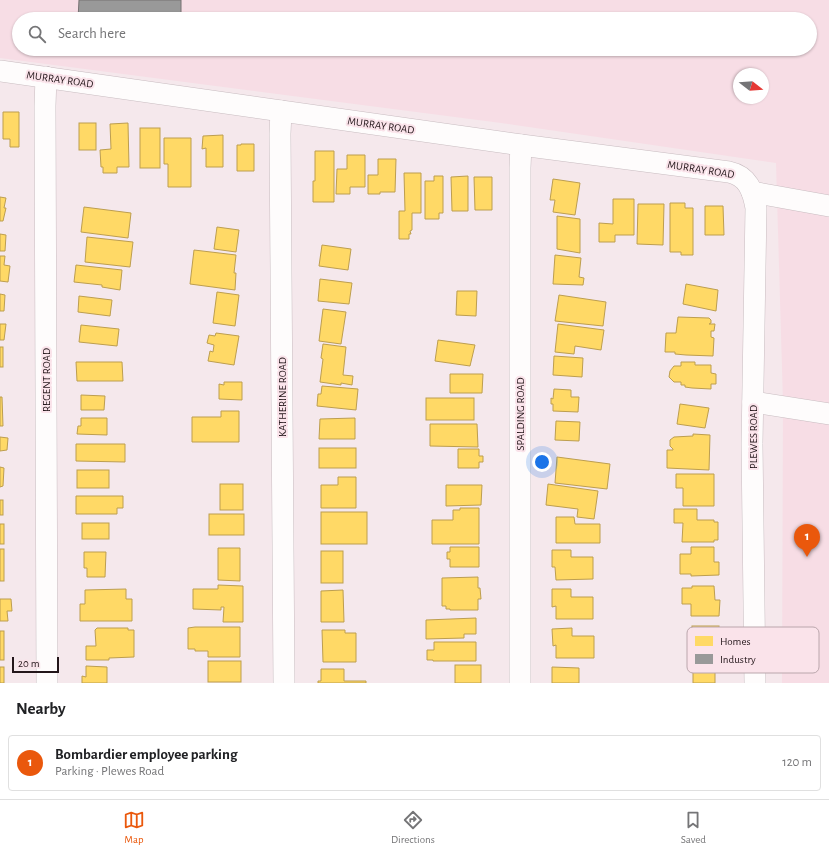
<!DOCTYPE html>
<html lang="en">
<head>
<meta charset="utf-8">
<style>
  body { margin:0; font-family:"Alegreya Sans",sans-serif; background:#f6f6f6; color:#202124 }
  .compass { position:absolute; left:733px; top:68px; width:36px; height:36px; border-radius:50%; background:#fff; box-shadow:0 1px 3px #0004; rotate:107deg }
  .scale { position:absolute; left:12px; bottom:10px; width:47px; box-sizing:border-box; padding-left:4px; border:2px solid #23161a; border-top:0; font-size:11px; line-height:14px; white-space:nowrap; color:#23161a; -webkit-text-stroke:3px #fae3ea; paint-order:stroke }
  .you { position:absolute; left:542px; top:462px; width:14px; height:14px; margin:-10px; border:3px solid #fff; border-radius:50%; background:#1a73e8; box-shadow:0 0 0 6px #1a73e833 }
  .badge { display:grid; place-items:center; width:26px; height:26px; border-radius:50%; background:#ea580c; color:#fff; font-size:13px; font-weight:700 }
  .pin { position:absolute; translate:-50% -33px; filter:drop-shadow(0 1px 2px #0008) }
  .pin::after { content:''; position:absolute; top:21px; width:14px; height:12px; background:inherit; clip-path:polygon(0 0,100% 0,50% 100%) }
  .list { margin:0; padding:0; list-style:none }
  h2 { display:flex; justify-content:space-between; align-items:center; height:52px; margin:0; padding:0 16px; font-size:17px }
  h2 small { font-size:13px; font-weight:400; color:#757577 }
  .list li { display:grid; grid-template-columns:26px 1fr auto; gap:12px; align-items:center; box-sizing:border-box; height:56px; margin:0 8px 8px; padding:0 8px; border:1px solid #e0e0e0; border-radius:4px }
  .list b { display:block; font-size:15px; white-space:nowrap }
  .list p { margin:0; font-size:13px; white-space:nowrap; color:#757577 }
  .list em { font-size:13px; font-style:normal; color:#757577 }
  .icon { flex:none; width:22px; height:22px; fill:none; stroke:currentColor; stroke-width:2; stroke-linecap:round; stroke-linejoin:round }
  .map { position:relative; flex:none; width:829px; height:683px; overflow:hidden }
  .search { position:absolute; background:#fff; box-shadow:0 1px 3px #0004; left:12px; right:12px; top:12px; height:44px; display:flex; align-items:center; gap:10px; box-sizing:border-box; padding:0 14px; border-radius:22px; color:#757577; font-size:15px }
  .sheet { height:116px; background:#fff }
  nav { display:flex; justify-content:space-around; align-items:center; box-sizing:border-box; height:56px; border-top:1px solid #e0e0e0; background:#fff; font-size:11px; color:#757577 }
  nav a { display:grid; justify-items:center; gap:2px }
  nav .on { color:#ea580c }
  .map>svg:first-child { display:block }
  .built { fill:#f7dde5; fill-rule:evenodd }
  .homes { fill:#ffd966; stroke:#bd9e4f }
  .industry { fill:#999; stroke:#767273 }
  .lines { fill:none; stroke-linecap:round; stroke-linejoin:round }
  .minor-casing { stroke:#c8bcc0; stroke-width:22 }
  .minor { stroke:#fefcfc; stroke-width:21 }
  .labels { text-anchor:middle; stroke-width:4; stroke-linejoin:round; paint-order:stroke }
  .street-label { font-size:11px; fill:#23161a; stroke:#fae3ea }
  .key { fill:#fae3ea; stroke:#baa6ac; stroke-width:1 }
  .key-label { font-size:11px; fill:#23161a }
</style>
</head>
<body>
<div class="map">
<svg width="829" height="683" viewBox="0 0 829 683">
  <rect width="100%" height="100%" fill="#f5e8ec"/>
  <!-- built -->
  <path class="built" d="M 0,0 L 829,0 L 829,683 L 782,683 L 783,402 L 776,163 L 501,123 L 0,58 ZM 19,19 L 810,19 L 810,49 L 19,49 ZM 739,74 L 763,74 L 763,98 L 739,98 Z"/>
  <!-- homes -->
  <g class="homes">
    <polygon points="3,112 19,112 19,147 10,147 10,139 3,139"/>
    <rect x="79" y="123" width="17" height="27"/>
    <polygon points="128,123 129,167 117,167 117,173 103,173 103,167 101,167 100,150 111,149 110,124"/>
    <rect x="140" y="128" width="20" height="40"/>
    <polygon points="223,135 223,167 206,167 206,148 202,149 203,136"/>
    <polygon points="164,138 191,138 191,187 168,187 168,164 164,164"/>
    <polygon points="241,144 254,144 254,171 237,171 237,145 241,145"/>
    <polygon points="315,151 334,151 334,202 313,202 313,181 315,181"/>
    <polygon points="347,155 365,155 365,187 350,187 350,194 336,194 337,169 347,169"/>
    <polygon points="378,159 396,159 395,192 380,192 380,194 368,194 368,175 378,175"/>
    <polygon points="404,173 421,173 421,213 412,213 412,230 410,231 411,234 409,234 409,239 399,239 399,211 405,211"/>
    <polygon points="434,176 443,176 443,213 439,213 439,219 425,219 425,181 434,181"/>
    <polygon points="468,176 468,211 452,211 451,177"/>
    <polygon points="474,177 492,177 492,210 475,210"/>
    <polygon points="553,179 580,183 575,215 553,212 555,200 550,200"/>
    <polygon points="0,197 6,198 4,208 6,208 3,221 0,221"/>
    <polygon points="613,199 634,199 634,235 615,235 615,242 599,242 599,223 613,224"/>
    <polygon points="670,203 685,203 685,208 693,208 693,255 681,255 681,252 670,252"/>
    <polygon points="638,204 664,204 663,245 637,244"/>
    <polygon points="705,206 723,206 724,235 705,235"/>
    <polygon points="84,207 131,213 128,238 81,232"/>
    <polygon points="557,216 580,219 580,253 557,249"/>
    <polygon points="217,227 239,230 236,252 214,249"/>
    <polygon points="0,234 6,235 5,251 0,251"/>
    <polygon points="87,237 133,242 130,267 85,262"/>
    <polygon points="322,245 351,249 348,270 319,266"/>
    <polygon points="194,250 236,255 234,273 236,273 235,290 190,284"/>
    <polygon points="555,255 581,258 579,277 584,278 583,285 553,284"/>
    <polygon points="0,256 5,256 4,265 10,266 8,282 0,281"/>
    <polygon points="76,265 122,270 120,290 102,287 102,285 74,282"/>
    <polygon points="320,279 352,283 349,304 318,301"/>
    <polygon points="686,284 718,290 716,311 683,304"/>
    <polygon points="457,291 477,291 476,316 456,315"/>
    <polygon points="217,292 239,295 235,326 213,323"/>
    <polygon points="0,294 5,295 4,311 0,311"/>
    <polygon points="559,295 606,302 603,326 555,321"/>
    <polygon points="79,296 112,300 110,316 78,312"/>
    <polygon points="323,309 346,312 341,344 319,341"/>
    <polygon points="678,317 709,318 711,320 711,323 709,324 715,324 714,331 711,331 711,337 714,338 713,356 686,355 675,354 675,352 665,352 666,333 676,333"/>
    <polygon points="0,324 6,324 4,340 0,340"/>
    <polygon points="558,324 604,330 601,350 575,346 574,354 555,352"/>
    <polygon points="81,325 119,329 117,346 79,342"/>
    <polygon points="216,333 239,336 234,365 208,361 210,351 213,352 214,345 207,343 209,335 215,336"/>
    <polygon points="438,340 475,345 470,366 435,361"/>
    <polygon points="323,344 346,347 343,375 353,376 352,385 341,383 341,385 320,382 323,359 321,358"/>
    <rect x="0" y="347" width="3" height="20"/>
    <polygon points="554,356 583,358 582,377 553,375"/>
    <polygon points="76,362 122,362 123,381 77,381"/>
    <polygon points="681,362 695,362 695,365 711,365 711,373 716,374 716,384 711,384 711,389 692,388 685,387 685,385 681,385 681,382 674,382 669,377 670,371 674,366 681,366"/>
    <polygon points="450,374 483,374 482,393 450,393"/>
    <polygon points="224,382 242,382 242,400 219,399 219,384 224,385"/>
    <polygon points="322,386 358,389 356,410 317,406 318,394 321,394"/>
    <polygon points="554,389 571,390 571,397 579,397 578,412 553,411 553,404 551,404 551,398 553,399"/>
    <polygon points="81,395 105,396 104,410 81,410"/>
    <polygon points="0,397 2,397 3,426 0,426"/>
    <rect x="426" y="398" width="48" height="22"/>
    <polygon points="680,404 709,408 705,428 677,424"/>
    <polygon points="221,411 239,411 239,442 192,442 192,417 221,417"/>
    <polygon points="81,418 107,418 107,435 77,434 78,426 81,426"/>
    <polygon points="355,418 355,439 319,439 320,419"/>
    <polygon points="556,421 580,422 579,441 555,440"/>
    <polygon points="430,424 477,424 478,447 430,446"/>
    <polygon points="693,434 710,435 709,470 667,468 667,450 673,450 673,449 670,446 670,440 674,437 693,436"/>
    <polygon points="0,437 8,438 7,450 0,451"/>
    <polygon points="76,444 125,444 125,462 76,461"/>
    <rect x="319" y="448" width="37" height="20"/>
    <polygon points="458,449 479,449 479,456 483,456 483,462 479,462 479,468 458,468"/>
    <polygon points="557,457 610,464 607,489 555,483"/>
    <polygon points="0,467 4,468 3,486 0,487"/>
    <rect x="77" y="470" width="32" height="18"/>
    <polygon points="676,474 714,474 714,506 683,506 683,488 676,488"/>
    <polygon points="338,477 356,477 356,508 321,508 321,485 338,485"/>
    <rect x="220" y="484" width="23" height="26"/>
    <polygon points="548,484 598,491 594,519 577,517 578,509 546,505"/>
    <polygon points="446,485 482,485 481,505 446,506"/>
    <polygon points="76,496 123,496 123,508 117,508 117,514 76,514"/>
    <rect x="0" y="500" width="3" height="15"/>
    <polygon points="460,508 479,508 479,544 432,544 432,520 453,520 453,510 460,510"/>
    <polygon points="674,509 697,509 697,520 714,520 714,522 718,522 718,540 714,540 714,542 682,542 683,523 674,523"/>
    <rect x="321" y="512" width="46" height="32"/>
    <rect x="209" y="514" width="35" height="21"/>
    <polygon points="556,517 574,517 575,524 600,524 600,543 556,543"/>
    <rect x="82" y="523" width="27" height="16"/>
    <rect x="0" y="524" width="4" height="20"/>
    <polygon points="450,547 479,547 479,567 450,567 450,559 447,559 447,552 450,552"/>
    <polygon points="691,547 714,547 714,562 719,562 719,575 691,576 691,574 680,574 680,554 691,554"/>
    <polygon points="218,548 240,548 240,581 218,580"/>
    <rect x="0" y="549" width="4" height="32"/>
    <polygon points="552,550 571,550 571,557 593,557 593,579 556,580 555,567 552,567"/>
    <rect x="321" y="551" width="22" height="32"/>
    <polygon points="84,552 106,552 105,577 87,577 87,568 84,568"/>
    <polygon points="478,577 478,588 480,588 481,599 478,599 478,610 450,610 450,609 446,609 446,606 442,606 442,578"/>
    <polygon points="218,585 243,586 243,622 223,622 224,607 221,607 221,610 193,609 193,589 218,589"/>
    <polygon points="692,586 714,586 715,600 720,600 719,616 691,616 691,604 682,604 682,588 692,588"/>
    <polygon points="126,589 126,599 132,599 132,621 80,621 80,604 85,604 85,590"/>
    <polygon points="552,589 571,589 571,597 593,597 593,619 556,619 556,606 552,607"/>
    <polygon points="343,590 344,622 321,622 321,591"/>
    <polygon points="0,599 11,599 12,611 7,611 8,621 0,621"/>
    <polygon points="476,618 476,634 464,634 464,638 426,639 426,620"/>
    <rect x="692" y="626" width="27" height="29"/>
    <polygon points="195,627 240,627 240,657 208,657 208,651 195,651 195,649 188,649 188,628"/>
    <polygon points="97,628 128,628 128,630 134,630 134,657 109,658 109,660 86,660 86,646 96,646 95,630"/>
    <polygon points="572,628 572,636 594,636 594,658 556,658 556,645 553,646 552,629"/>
    <polygon points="322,630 345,630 345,633 356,633 356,662 323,662"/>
    <rect x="0" y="631" width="4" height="29"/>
    <polygon points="434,642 476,642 476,661 433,661 433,660 427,660 427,650 434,650"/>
    <rect x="208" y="661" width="33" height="21"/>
    <rect x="693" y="664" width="22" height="19"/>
    <rect x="455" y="665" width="26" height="18"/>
    <polygon points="86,666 107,667 107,683 82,683 82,676 86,677"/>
    <rect x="0" y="667" width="4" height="16"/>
    <polygon points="552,667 579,668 579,683 552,683"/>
    <polygon points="321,669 344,669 344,681 366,681 366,683 318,683 318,681 321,681"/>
  </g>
  <!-- industry -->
  <polygon class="industry" points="79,0 181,0 181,19 78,19"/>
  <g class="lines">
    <!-- minor casing -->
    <g class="minor-casing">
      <g id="minor">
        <path d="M 0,71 L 521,145 L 729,172 C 748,176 753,191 756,208 L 752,444 L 755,683"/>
        <polyline points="46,77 45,106 47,683"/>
        <polyline points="281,111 280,134 284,683"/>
        <polyline points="752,192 829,206"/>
        <polyline points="753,402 829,414"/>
        <polyline points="520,683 520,168 521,145"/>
      </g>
    </g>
    <!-- minor -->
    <use href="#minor" class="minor"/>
  </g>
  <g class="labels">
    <!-- street labels -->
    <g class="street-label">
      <text transform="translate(60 79) rotate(8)" y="4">MURRAY ROAD</text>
      <text transform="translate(381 125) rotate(8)" y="4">MURRAY ROAD</text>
      <text transform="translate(701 169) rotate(9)" y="4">MURRAY ROAD</text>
      <text transform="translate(46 380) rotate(-90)" y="4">REGENT ROAD</text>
      <text transform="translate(282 397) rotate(-90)" y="4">KATHERINE ROAD</text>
      <text transform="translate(520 414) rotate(-90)" y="4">SPALDING ROAD</text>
      <text transform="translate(753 437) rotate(-90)" y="4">PLEWES ROAD</text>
    </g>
  </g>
  <!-- legend -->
  <rect x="687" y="627" width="132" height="46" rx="6" class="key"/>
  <rect x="695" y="636" width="18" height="10" fill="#ffd966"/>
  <rect x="695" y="654" width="18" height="10" fill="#999"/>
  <g class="key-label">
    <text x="720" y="645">Homes</text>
    <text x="720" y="663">Industry</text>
  </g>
</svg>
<svg class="compass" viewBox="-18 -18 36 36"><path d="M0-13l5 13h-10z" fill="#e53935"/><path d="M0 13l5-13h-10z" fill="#757577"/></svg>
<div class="scale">20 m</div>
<div class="you"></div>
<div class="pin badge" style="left:807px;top:557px">1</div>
<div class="search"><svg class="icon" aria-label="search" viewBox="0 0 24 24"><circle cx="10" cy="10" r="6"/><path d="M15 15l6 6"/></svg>Search here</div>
</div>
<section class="sheet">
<h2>Nearby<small></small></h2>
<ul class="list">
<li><span class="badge">1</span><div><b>Bombardier employee parking</b><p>Parking · Plewes Road</p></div><em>120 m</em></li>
</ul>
</section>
<nav>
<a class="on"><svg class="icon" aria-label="map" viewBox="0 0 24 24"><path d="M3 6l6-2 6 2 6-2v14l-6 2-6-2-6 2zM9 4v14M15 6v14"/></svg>Map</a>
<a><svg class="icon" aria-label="directions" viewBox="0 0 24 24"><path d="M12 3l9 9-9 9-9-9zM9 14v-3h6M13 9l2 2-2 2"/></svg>Directions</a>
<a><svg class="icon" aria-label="saved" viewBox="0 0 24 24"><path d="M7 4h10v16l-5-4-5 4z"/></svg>Saved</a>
</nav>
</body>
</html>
